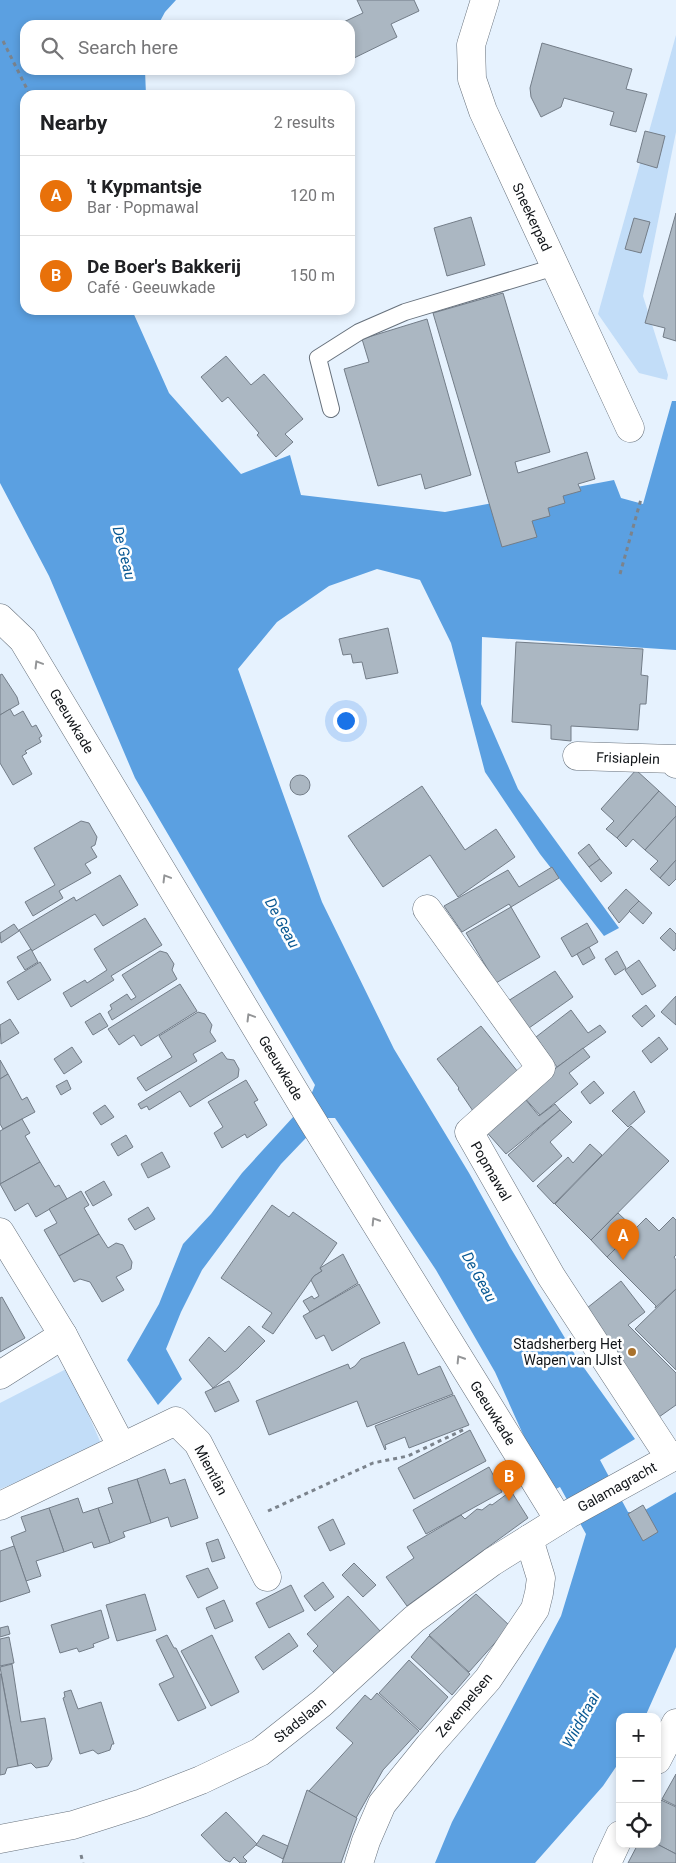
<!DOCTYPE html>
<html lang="en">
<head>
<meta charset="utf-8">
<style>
  body { margin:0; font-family:Roboto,sans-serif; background:#f2f2f2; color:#202124 }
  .controls { position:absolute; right:15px; bottom:15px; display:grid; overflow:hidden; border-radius:10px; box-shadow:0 2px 8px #0003 }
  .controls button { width:45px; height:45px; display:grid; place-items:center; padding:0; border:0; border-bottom:1px solid #e0e0e0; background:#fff; color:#202124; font:25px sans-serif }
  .you { position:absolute; left:345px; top:720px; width:18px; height:18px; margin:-12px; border:4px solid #fff; border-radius:50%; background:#1a73e8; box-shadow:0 0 0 8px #1a73e833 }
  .badge { display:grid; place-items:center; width:32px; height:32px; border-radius:50%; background:#a9722d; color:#fff; font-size:16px; font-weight:700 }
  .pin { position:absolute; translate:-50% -41px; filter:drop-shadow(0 1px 2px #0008) }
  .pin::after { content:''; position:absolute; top:26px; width:18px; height:15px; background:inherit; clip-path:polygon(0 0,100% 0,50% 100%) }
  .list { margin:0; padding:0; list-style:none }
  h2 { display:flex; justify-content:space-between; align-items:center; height:65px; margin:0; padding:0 20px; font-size:21px }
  h2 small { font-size:16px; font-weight:400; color:#757577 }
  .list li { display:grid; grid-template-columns:32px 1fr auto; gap:15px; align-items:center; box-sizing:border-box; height:80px; padding:0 20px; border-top:1px solid #e0e0e0 }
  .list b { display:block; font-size:19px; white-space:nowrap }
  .list p { margin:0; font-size:16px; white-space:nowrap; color:#757577 }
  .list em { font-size:16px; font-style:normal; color:#757577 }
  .icon { flex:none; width:28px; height:28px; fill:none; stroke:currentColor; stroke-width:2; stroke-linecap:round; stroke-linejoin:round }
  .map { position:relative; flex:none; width:676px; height:1863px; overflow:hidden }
  .search { position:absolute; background:#fff; box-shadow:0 2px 8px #0003; left:20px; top:20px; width:335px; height:55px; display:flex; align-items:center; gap:12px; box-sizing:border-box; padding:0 18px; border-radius:15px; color:#757577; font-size:19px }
  .panel { position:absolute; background:#fff; box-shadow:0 2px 8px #0003; left:20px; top:90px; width:335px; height:225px; border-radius:15px }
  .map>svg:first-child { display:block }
  .green { fill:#c2ddf8 }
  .water { fill:#5ba0e1 }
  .building { fill:#abb7c2; stroke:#737d88 }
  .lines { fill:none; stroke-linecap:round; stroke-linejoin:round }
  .lane-casing { stroke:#67717c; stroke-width:18 }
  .street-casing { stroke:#67717c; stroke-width:29 }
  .secondary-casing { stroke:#67717c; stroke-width:29 }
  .path { stroke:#7b838c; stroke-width:3; stroke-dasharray:4 4; stroke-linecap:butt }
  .lane { stroke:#fff; stroke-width:16 }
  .street { stroke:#fff; stroke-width:28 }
  .secondary { stroke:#fff; stroke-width:28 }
  .oneway { stroke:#939597 }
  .poi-dot { fill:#a9722d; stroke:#fff; stroke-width:2 }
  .labels { text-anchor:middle; stroke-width:5; stroke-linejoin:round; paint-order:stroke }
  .street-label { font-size:14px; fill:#101418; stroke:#fff }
  .poi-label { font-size:14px; fill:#101418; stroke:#fff; text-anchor:end }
  .water-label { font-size:15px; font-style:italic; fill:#085893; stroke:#fff }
</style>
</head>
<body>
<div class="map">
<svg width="676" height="1863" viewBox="0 0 676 1863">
  <rect width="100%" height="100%" fill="#e6f2fe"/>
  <!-- green -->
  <g class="green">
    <polygon points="676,35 676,132 643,296 668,375 667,380 639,373 598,314"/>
    <polygon points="68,1368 103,1448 0,1489 0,1403"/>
  </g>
  <!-- water -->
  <polygon class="water" points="0,0 176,0 165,12 158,25 25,25 25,70 145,70 146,95 25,95 25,310 132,310 169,393 241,474 290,455 301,495 445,512 614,480 621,498 643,504 672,401 676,401 676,650 482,637 481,704 518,789 619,928 604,936 540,854 485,772 451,643 420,580 377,569 329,586 277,622 238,669 322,902 394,1049 469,1173 510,1247 577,1358 635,1439 600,1460 628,1512 640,1513 676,1492 676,1647 645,1717 620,1717 620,1761 603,1786 535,1863 435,1863 452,1822 561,1616 586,1534 560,1487 549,1492 495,1372 436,1270 335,1118 325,1118 281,1164 202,1270 181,1312 166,1349 182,1379 158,1405 127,1360 159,1304 183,1244 211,1214 242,1173 294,1116 311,1095 315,1085 135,778 49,576 0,483"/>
  <!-- building -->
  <g class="building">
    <polygon points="357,0 414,0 419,11 391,24 397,37 350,60 350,25 337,25 363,13"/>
    <polygon points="542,43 632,69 626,89 647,94 636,132 610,125 614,112 564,98 561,107 541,117 531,97 530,88"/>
    <polygon points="645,131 665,136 657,168 637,162"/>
    <polygon points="676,213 676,341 663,337 665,328 645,323"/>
    <polygon points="471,217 485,265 447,276 434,228"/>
    <polygon points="634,218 650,222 641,253 625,249"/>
    <polygon points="503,293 550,452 515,462 518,473 587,452 595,479 578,484 581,491 563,496 565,503 548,508 550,516 532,521 537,537 502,547 433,313"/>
    <polygon points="427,319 471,475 425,489 421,474 378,486 344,369 369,362 362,339"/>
    <polygon points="226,356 251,385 264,374 303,419 285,434 293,442 276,457 257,435 259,433 228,397 222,402 201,377"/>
    <polygon points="388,628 398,673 366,679 362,662 353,663 351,654 343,655 339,639"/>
    <polygon points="516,642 643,649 641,675 648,676 646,704 640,704 638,730 571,726 571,741 551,739 551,725 512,722"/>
    <polygon points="2,674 17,697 19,704 0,715 0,675"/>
    <polygon points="10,709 14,716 23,711 32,727 36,725 42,736 39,738 41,742 25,751 27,753 22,756 32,774 13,785 0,763 0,715"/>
    <polygon points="636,770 659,791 617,838 606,829 614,821 601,809"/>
    <circle cx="300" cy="785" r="10"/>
    <polygon points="422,786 465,850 496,829 515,857 458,897 430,855 383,887 348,836"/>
    <polygon points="659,791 676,807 676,816 645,850 633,839 626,847 617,838"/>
    <polygon points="676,816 676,860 660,878 650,869 658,861 645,850"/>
    <polygon points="81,821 89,823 97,837 95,845 91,847 97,857 85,864 91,873 59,891 63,898 33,916 25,902 55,885 34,848"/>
    <polygon points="589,844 600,859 589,867 578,853"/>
    <polygon points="600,859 612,873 601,882 589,867"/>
    <polygon points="676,860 676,879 669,886 660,878"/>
    <polygon points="552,867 559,878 511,907 509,904 462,932 444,906 508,870 519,887"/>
    <polygon points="120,875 138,905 103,926 95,914 32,951 19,930 74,897 76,901"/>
    <polygon points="626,889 639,901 619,923 608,908"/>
    <polygon points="639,901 652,913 643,924 629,911"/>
    <polygon points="511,907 540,957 496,983 466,933"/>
    <polygon points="145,918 162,945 111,976 114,980 71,1007 63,993 85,980 87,983 107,970 94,949"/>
    <polygon points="587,923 598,942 572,957 561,938"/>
    <polygon points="14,924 19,931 1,943 0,933"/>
    <polygon points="670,928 676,934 676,948 674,951 660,938"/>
    <polygon points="589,947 595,958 583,965 577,954"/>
    <polygon points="31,949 38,962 25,970 17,957"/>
    <polygon points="160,951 167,953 174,964 172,970 177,979 112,1020 108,1012 112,1009 110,1005 127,994 131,1000 136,997 122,975"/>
    <polygon points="617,951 626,968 615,975 605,959"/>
    <polygon points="639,960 656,986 642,995 625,970"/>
    <polygon points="40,962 51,980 18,1000 7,982"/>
    <polygon points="555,971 573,997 529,1028 508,1001"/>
    <polygon points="180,984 197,1011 141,1046 134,1035 119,1045 108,1029"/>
    <polygon points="676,996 676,1025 661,1012"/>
    <polygon points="646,1005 655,1016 642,1027 632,1016"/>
    <polygon points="571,1010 588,1033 600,1025 606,1032 557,1067 536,1037"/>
    <polygon points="198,1012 205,1014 212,1025 210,1032 216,1041 193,1054 197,1061 146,1091 137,1078 172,1057 159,1036"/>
    <polygon points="100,1013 108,1026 93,1035 85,1022"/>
    <polygon points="10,1019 19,1033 1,1044 0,1025"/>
    <polygon points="481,1026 518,1072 473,1111 458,1089 459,1088 437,1059"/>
    <polygon points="659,1037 668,1049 651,1063 642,1051"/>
    <polygon points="72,1047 82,1062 64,1074 54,1059"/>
    <polygon points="583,1048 590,1057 569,1073 578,1084 540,1115 521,1094"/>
    <polygon points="222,1052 227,1059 234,1060 239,1069 238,1077 190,1107 180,1091 149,1110 147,1106 141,1109 138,1104"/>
    <polygon points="0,1060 8,1074 0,1079"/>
    <polygon points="8,1074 22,1100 27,1097 35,1112 3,1129 0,1124 0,1079"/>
    <polygon points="67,1080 71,1089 61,1095 56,1086"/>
    <polygon points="246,1080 258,1100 254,1102 267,1125 247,1138 245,1134 222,1148 214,1133 223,1127 208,1102"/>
    <polygon points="594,1081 604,1093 590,1104 581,1092"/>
    <polygon points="634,1091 645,1112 628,1127 612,1111"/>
    <polygon points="521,1094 539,1116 555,1104 560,1110 506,1154 483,1128"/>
    <polygon points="105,1105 114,1117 101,1125 93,1113"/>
    <polygon points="560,1110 572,1122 550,1142 562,1156 533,1182 508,1155"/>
    <polygon points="22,1119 30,1133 25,1136 40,1162 0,1184 0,1131"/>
    <polygon points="631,1126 669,1161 591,1240 555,1204"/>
    <polygon points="126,1135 133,1147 118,1156 111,1144"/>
    <polygon points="590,1144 602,1155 554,1204 537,1186 568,1157 573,1163"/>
    <polygon points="162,1152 170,1167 148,1178 141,1164"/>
    <polygon points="40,1162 55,1187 59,1185 67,1199 36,1217 28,1203 15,1211 0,1184"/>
    <polygon points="104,1181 112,1195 93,1206 85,1192"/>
    <polygon points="81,1191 89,1205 84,1208 99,1234 59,1256 44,1230 57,1223 49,1209"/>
    <polygon points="272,1205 289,1217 293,1212 337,1243 320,1268 322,1271 314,1276 273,1334 262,1327 272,1313 221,1278"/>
    <polygon points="148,1207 155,1219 135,1230 128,1219"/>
    <polygon points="618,1213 635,1229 607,1257 591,1240"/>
    <polygon points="673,1217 676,1220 676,1255 674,1257 676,1260 676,1289 655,1308 656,1306 607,1257 646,1218 659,1231"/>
    <polygon points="99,1234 108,1248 116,1243 123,1245 132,1262 131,1269 116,1277 124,1290 102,1302 90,1282 80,1279 74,1282 59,1256"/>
    <polygon points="343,1254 358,1283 310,1312 303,1301 312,1296 314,1299 319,1296 311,1280 314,1276 322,1271 320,1268"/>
    <polygon points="621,1281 645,1312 628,1325 676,1373 676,1405 659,1417 592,1331 600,1325 587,1308"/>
    <polygon points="359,1284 380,1323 332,1351 324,1335 316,1339 303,1316"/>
    <polygon points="676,1289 676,1370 635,1329"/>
    <polygon points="2,1297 25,1338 0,1352 0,1298"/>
    <polygon points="249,1326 265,1341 238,1368 213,1388 189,1360 209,1337 225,1352"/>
    <polygon points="404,1342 418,1375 440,1366 453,1394 367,1427 357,1401 269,1435 256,1401 348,1364 350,1369 355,1366 361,1359"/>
    <polygon points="229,1381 239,1401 215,1412 205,1392"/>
    <polygon points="454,1395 469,1425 409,1448 405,1437 385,1445 386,1449 385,1450 375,1426"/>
    <polygon points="470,1430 486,1461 414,1499 398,1468"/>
    <polygon points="489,1467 502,1492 426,1534 413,1510"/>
    <polygon points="165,1469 170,1484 185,1479 198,1518 171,1527 168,1517 151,1523 137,1479"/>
    <polygon points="137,1479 151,1523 123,1532 125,1537 110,1543 98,1508 113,1503 108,1488"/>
    <polygon points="511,1491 528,1518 407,1606 386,1577 414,1558 407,1547 461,1515 465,1519 477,1509 482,1510 490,1504 492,1505"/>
    <polygon points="78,1498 83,1513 98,1508 110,1543 94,1548 92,1542 64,1552 49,1508"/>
    <polygon points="643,1505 658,1532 643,1541 628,1514"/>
    <polygon points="49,1508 64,1552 36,1561 41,1576 26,1581 11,1537 26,1531 21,1517"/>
    <polygon points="333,1519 345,1544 330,1551 318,1527"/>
    <polygon points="218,1539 225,1558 212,1562 206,1543"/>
    <polygon points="14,1546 30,1592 0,1602 0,1551"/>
    <polygon points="354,1563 376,1585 363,1597 342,1575"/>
    <polygon points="208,1568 218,1588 198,1598 186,1576"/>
    <polygon points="323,1582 334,1597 315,1611 304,1596"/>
    <polygon points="291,1585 304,1611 269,1628 256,1603"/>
    <polygon points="145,1594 156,1630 117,1641 106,1605"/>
    <polygon points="476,1594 510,1626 469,1672 429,1635"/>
    <polygon points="348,1596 381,1632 335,1674 313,1651 318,1646 307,1634"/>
    <polygon points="224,1600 233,1621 215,1629 206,1608"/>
    <polygon points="101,1610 109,1638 93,1644 94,1647 79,1652 77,1648 60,1653 51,1625"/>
    <polygon points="8,1626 10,1634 0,1637 0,1628"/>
    <polygon points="289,1633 298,1646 263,1670 255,1657"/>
    <polygon points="167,1635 174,1648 176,1648 206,1708 178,1721 159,1684 174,1677 156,1640"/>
    <polygon points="212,1635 239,1692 211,1706 181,1651"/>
    <polygon points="429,1636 470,1674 452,1695 411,1657"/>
    <polygon points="9,1637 14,1663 0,1666 0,1639"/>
    <polygon points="409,1660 448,1697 420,1730 379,1693"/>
    <polygon points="12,1664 21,1722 45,1718 52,1759 48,1766 36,1768 31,1763 18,1766 0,1667"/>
    <polygon points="0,1674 1,1674 18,1766 7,1768 5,1774 0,1775"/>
    <polygon points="71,1690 78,1709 101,1702 114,1744 112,1744 110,1750 98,1754 93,1750 80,1754 63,1698 65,1697 64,1692"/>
    <polygon points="377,1693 419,1731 383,1770 356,1818 309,1791 353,1743 336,1728 365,1695 371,1700"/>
    <polygon points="676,1774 676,1806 662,1799"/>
    <polygon points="307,1790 357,1818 341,1863 282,1863"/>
    <polygon points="661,1800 676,1807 676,1854 657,1844 657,1808"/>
    <polygon points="226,1812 257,1844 243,1857 247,1861 245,1863 240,1863 234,1857 230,1862 225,1860 201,1835"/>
    <polygon points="263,1835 288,1846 283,1859 256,1845"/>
    <polygon points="638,1844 657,1844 676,1854 676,1863 628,1863"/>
  </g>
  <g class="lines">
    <!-- lane casing -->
    <g class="lane-casing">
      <polyline id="lane" points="331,409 318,358 359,332 405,312 555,267"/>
    </g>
    <!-- street casing -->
    <g class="street-casing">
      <g id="street">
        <polyline points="485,0 471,45 472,79 483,111 630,428"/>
        <polyline points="0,618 23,640 302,1104 559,1520"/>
        <polyline points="577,756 674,759 676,764"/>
        <polyline points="427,909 541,1068 469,1132 551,1276 670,1458"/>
        <polyline points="0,1232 63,1335 122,1447 176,1421 198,1443 267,1577"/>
        <polyline points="0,1375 63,1335"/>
        <polyline points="0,1506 122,1447"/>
        <polyline points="657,1760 676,1723"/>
        <polyline points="359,1863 366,1841 382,1804 429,1746 488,1679 535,1609 539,1593 541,1578 529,1539"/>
        <polyline points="607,1863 620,1835"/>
      </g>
    </g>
    <!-- secondary casing -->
    <g class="secondary-casing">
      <polyline id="secondary" points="0,1839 73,1825 142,1803 201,1780 260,1752 322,1703 414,1619 492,1562 569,1514 676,1455"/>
    </g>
    <!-- path -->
    <g class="path">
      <polyline points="3,41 30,95"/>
      <polyline points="620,574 641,499"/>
      <polyline points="268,1511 373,1463 408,1456 465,1429"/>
      <polyline points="81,1855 83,1863"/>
    </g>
    <!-- lane -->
    <use href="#lane" class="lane"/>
    <!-- street -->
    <use href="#street" class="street"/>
    <!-- secondary -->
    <use href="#secondary" class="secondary"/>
  </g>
  <!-- one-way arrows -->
  <defs><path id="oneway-chevron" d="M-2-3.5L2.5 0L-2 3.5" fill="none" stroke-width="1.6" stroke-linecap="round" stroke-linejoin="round" transform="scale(1.25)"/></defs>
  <g class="oneway">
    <use href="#oneway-chevron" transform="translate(38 664) rotate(-121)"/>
    <use href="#oneway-chevron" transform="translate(166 878) rotate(-121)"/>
    <use href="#oneway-chevron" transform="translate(250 1017) rotate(-121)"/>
    <use href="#oneway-chevron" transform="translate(375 1221) rotate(-122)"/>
    <use href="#oneway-chevron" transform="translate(460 1359) rotate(-122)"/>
  </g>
  <!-- markers -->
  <circle class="poi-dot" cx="632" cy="1352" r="5"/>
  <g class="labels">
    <!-- street labels -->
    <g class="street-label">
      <text transform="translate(532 217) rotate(65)" y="5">Sneekerpad</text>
      <text transform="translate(72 721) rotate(59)" y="5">Geeuwkade</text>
      <text transform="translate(628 758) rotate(2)" y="5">Frisiaplein</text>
      <text transform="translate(281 1068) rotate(59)" y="5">Geeuwkade</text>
      <text transform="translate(491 1171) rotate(60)" y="5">Popmawal</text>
      <text transform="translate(493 1413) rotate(58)" y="5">Geeuwkade</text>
      <text transform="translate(211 1470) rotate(62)" y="5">Mientlân</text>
      <text transform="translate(617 1487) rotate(-29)" y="5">Galamagracht</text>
      <text transform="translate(464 1705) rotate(-50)" y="5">Zevenpelsen</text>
      <text transform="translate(300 1720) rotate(-39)" y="5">Stadslaan</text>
    </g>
    <!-- poi labels -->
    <g class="poi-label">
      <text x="622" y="1349">Stadsherberg Het<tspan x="622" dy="16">Wapen van IJlst</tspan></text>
    </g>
    <!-- water labels -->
    <g class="water-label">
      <text transform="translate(124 553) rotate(76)" y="5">De Geau</text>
      <text transform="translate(282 923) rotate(61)" y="5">De Geau</text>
      <text transform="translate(479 1277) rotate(61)" y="5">De Geau</text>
      <text transform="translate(581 1720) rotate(-61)" y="5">Wiiddraai</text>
    </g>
  </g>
</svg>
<div class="controls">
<button>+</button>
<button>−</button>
<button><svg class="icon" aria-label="locate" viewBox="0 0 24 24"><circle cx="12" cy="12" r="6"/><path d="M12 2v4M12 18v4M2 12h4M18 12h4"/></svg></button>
</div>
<div class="you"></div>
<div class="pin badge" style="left:623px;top:1260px;background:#e8710a">A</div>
<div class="pin badge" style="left:509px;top:1501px;background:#e8710a">B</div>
<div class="search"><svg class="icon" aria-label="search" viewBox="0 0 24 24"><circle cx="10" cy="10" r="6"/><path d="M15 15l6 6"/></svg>Search here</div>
<section class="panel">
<h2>Nearby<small>2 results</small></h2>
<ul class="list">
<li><span class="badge" style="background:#e8710a">A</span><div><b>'t Kypmantsje</b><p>Bar · Popmawal</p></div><em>120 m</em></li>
<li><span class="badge" style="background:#e8710a">B</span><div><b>De Boer's Bakkerij</b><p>Café · Geeuwkade</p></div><em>150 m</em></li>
</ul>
</section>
</div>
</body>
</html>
